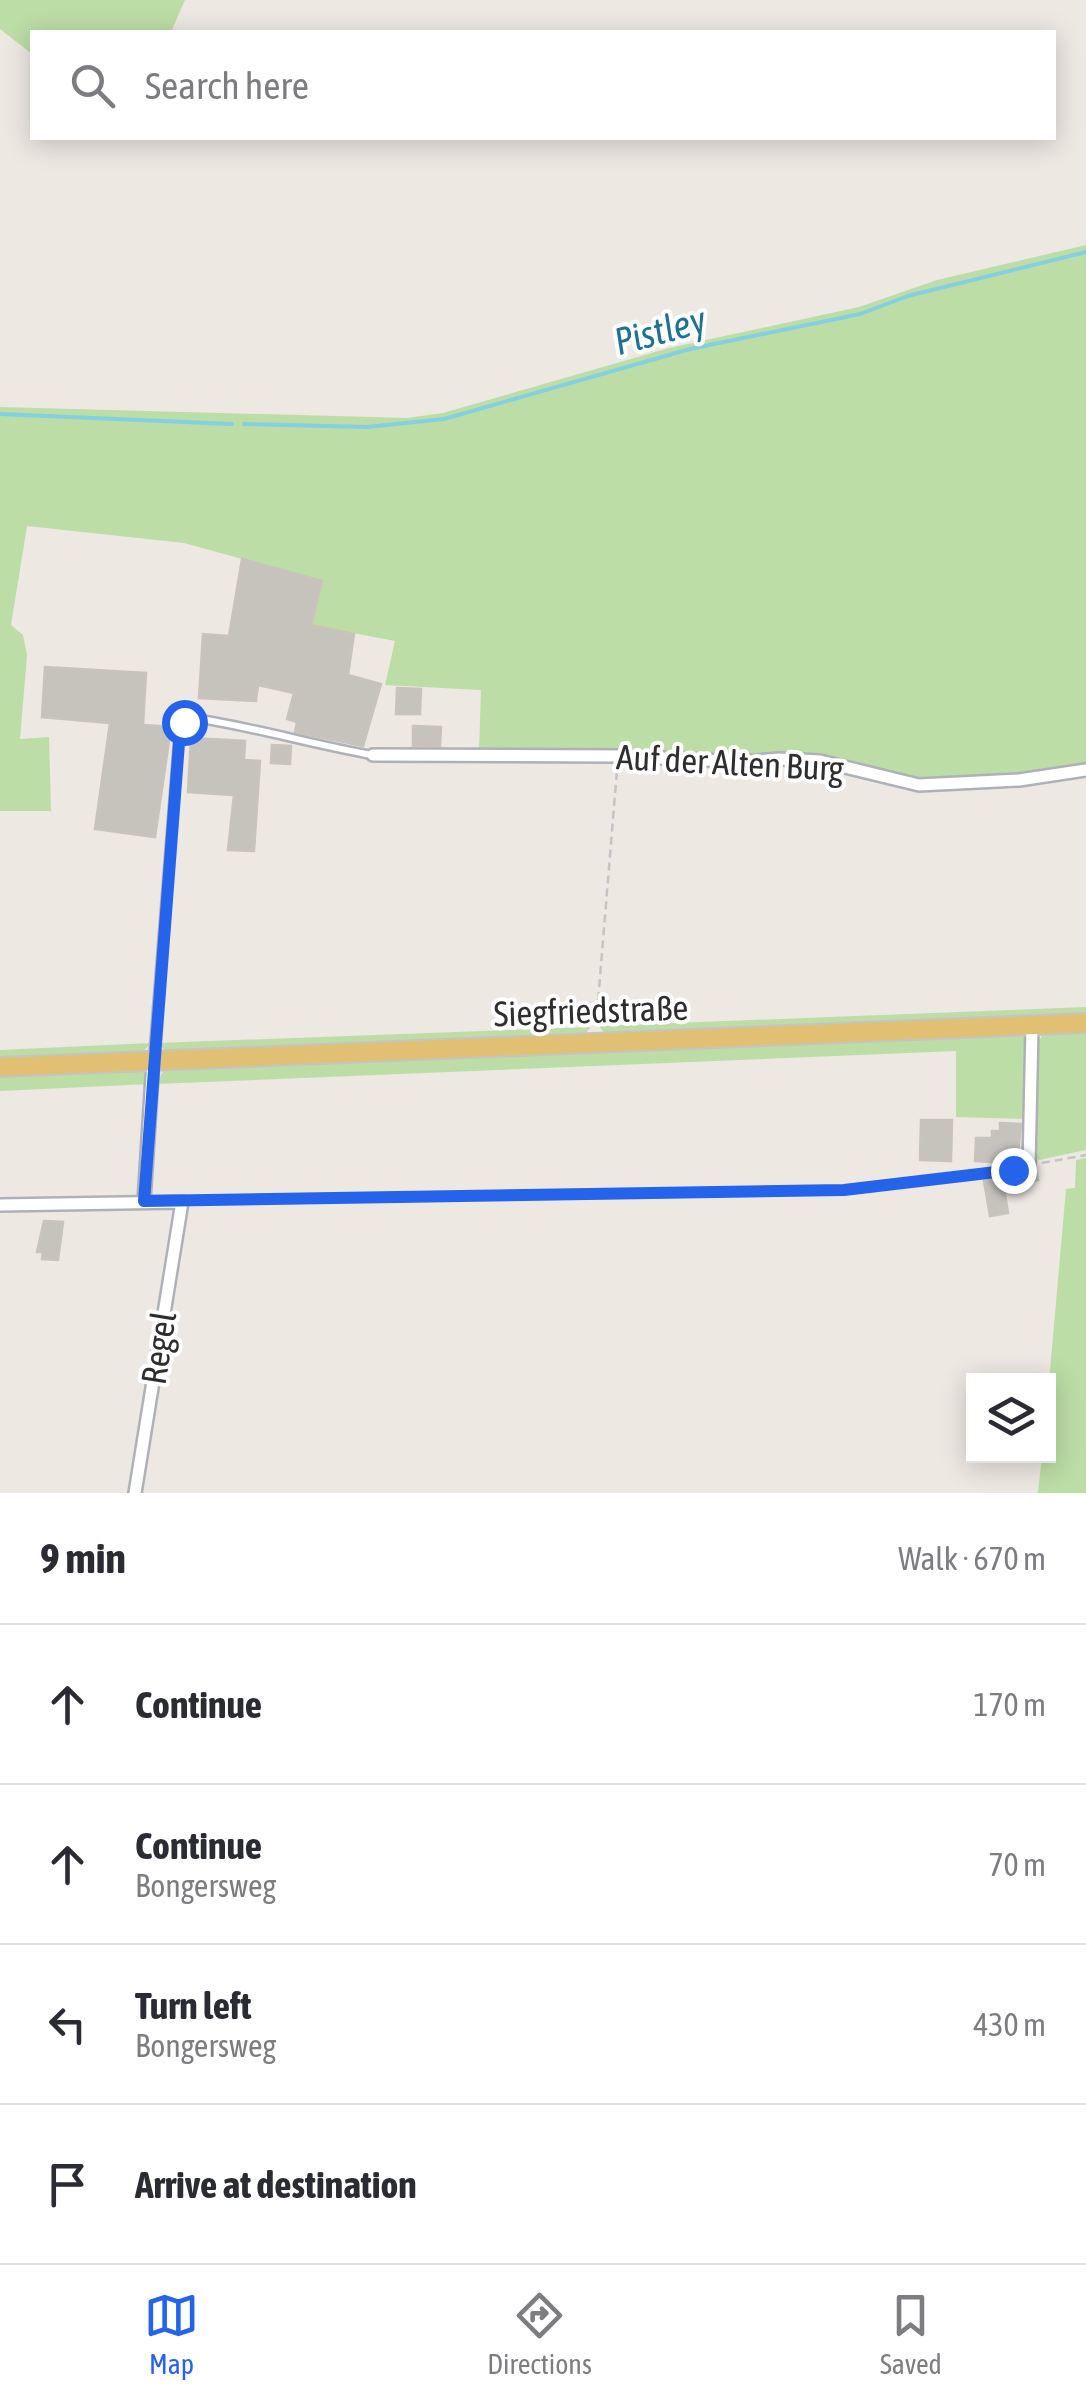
<!DOCTYPE html>
<html lang="en">
<head>
<meta charset="utf-8">
<style>
  body { margin:0; font-family:"Asap Condensed",sans-serif; background:#f2f2f3; color:#2b2b33 }
  .controls { position:absolute; right:30px; bottom:30px; display:grid; overflow:hidden; border-radius:0px; box-shadow:0 5px 25px #0003 }
  .controls button { width:90px; height:90px; display:grid; place-items:center; padding:0; border:0; border-bottom:2px solid #e1e1e2; background:#fff; color:#2b2b33; font:50px sans-serif }
  .stop { position:absolute; width:30px; height:30px; margin:-22px; border:8px solid #2563eb; border-radius:50%; background:#fff }
  .stop.end { background:#2563eb; border-color:#fff; box-shadow:0 2px 10px #0008 }
  .list { margin:0; padding:0; list-style:none }
  h2 { display:flex; justify-content:space-between; align-items:center; height:130px; margin:0; padding:0 40px; font-size:42px }
  h2 small { font-size:32px; font-weight:400; color:#7c7c81 }
  .list li { display:grid; grid-template-columns:65px 1fr auto; gap:30px; align-items:center; box-sizing:border-box; height:160px; padding:0 40px; border-top:2px solid #e1e1e2 }
  .list b { display:block; font-size:38px; white-space:nowrap }
  .list p { margin:0; font-size:32px; white-space:nowrap; color:#7c7c81 }
  .list em { font-size:32px; font-style:normal; color:#7c7c81 }
  .icon { flex:none; width:55px; height:55px; fill:none; stroke:currentColor; stroke-width:2; stroke-linecap:round; stroke-linejoin:round }
  .map { position:relative; flex:none; width:1086px; height:1493px; overflow:hidden }
  .search { position:absolute; background:#fff; box-shadow:0 5px 25px #0003; left:30px; right:30px; top:30px; height:110px; display:flex; align-items:center; gap:25px; box-sizing:border-box; padding:0 35px; border-radius:0px; color:#7c7c81; font-size:38px }
  .sheet { height:770px; background:#fff }
  nav { display:flex; justify-content:space-around; align-items:center; box-sizing:border-box; height:140px; border-top:2px solid #e1e1e2; background:#fff; font-size:28px; color:#7c7c81 }
  nav a { display:grid; justify-items:center; gap:5px }
  nav .on { color:#2563eb }
  .map>svg:first-child { display:block }
  .green { fill:#bcdda6 }
  .lines { fill:none; stroke-linecap:round; stroke-linejoin:round }
  .stream { stroke:#82d0e2; stroke-width:4 }
  .building { fill:#c6c3bd; stroke:#c9c3bc; stroke-width:2.5 }
  .lane-casing { stroke:#aeb1b8; stroke-width:11 }
  .street-casing { stroke:#aeb1b8; stroke-width:16 }
  .primary-casing { stroke:#c4c4c4; stroke-width:22 }
  .path { stroke:#c4c4c4; stroke-width:2.5; stroke-dasharray:8 5; stroke-linecap:butt }
  .lane { stroke:#fff; stroke-width:6 }
  .street { stroke:#fff; stroke-width:11 }
  .primary { stroke:#e2c073; stroke-width:18 }
  .route { stroke:#2563eb; stroke-width:12 }
  .labels { text-anchor:middle; stroke-width:8; stroke-linejoin:round; paint-order:stroke }
  .street-label { font-size:35px; fill:#2e2e2e; stroke:#fff }
  .water-label { font-size:38px; font-style:italic; fill:#1e7291; stroke:#fff }
</style>
</head>
<body>
<div class="map">
<svg width="1086" height="1493" viewBox="0 0 1086 1493">
  <rect width="100%" height="100%" fill="#ede8e2"/>
  <!-- green -->
  <g class="green">
    <polygon points="0,0 185,0 171,32 32,32 32,54 0,29"/>
    <polygon points="1086,245 1086,768 921,781 821,757 479,752 481,690 385,685 395,641 311,625 322,581 184,543 27,526 11,625 23,635 27,655 20,739 49,737 51,811 0,811 0,407 407,418 443,413 669,348 859,307 937,280"/>
    <polygon points="1086,1007 1086,1016 606,1035 599,1026"/>
    <polygon points="590,1027 584,1037 167,1053 158,1043"/>
    <polygon points="1086,1030 1086,1150 1039,1160 1032,1154 1035,1047 1045,1031"/>
    <polygon points="1023,1034 1028,1048 1026,1119 956,1117 956,1051 156,1084 165,1068"/>
    <polygon points="151,1043 141,1054 0,1060 0,1050"/>
    <polygon points="143,1069 150,1084 0,1091 0,1075"/>
    <polygon points="1086,1158 1086,1493 1038,1493 1042,1456 1048,1456 1049,1382 1066,1189 1075,1188 1076,1160"/>
  </g>
  <g class="lines">
    <!-- stream -->
    <g class="stream">
      <polyline points="0,414 232,424"/>
      <polyline points="244,424 367,427 444,419 690,349 860,314 908,296 1086,252"/>
    </g>
  </g>
  <!-- building -->
  <g class="building">
    <polygon points="242,559 322,581 311,625 354,634 348,675 381,684 363,746 295,732 297,722 287,719 294,693 258,685 256,701 199,698 203,634 229,636"/>
    <polygon points="45,667 146,673 143,725 171,727 155,837 95,829 110,723 42,717"/>
    <polygon points="397,688 421,689 420,714 396,714"/>
    <polygon points="413,726 441,727 440,746 413,746"/>
    <polygon points="191,738 245,741 244,760 260,761 254,851 228,850 234,795 188,792"/>
    <polygon points="272,745 291,746 290,764 271,763"/>
    <polygon points="921,1120 952,1120 951,1161 920,1160"/>
    <polygon points="1000,1123 1021,1124 1017,1163 975,1161 976,1138 992,1138 992,1131 1000,1131"/>
    <polygon points="1036,1171 1038,1180 1004,1188 1008,1213 990,1216 984,1181"/>
    <polygon points="44,1221 63,1222 58,1260 42,1259 43,1252 37,1252"/>
  </g>
  <g class="lines">
    <!-- lane casing -->
    <g class="lane-casing">
      <path id="lane" d="M 153,1060 L 179,730 L 194,718 C 254,727 311,744 372,755"/>
    </g>
    <!-- street casing -->
    <g class="street-casing">
      <g id="street">
        <polyline points="373,755 618,756 746,762 779,759 820,761 919,785 1019,780 1086,770"/>
        <polyline points="1029,1166 1032,1027"/>
        <polyline points="144,1201 153,1061"/>
        <polyline points="0,1205 182,1202 135,1493"/>
      </g>
    </g>
    <!-- primary casing -->
    <g class="primary-casing">
      <polyline id="primary" points="0,1067 1086,1023"/>
    </g>
    <!-- path -->
    <g class="path">
      <polyline points="596,1026 617,770"/>
      <polyline points="1042,1163 1086,1155"/>
      <polyline points="194,1202 844,1190 1019,1169"/>
    </g>
    <!-- lane -->
    <use href="#lane" class="lane"/>
    <!-- street -->
    <use href="#street" class="street"/>
    <!-- primary -->
    <use href="#primary" class="primary"/>
  </g>
  <g class="lines">
    <!-- route -->
    <polyline class="route" points="184,722 180,730 144,1201 844,1190 1013,1170"/>
  </g>
  <g class="labels">
    <!-- street labels -->
    <g class="street-label">
      <text transform="translate(730 763) rotate(3)" y="12">Auf der Alten Burg</text>
      <text transform="translate(591 1011) rotate(-2)" y="12">Siegfriedstraße</text>
      <text transform="translate(159 1348) rotate(-81)" y="12">Regel</text>
    </g>
    <!-- water labels -->
    <g class="water-label">
      <text transform="translate(660 331) rotate(-15)" y="13">Pistley</text>
    </g>
  </g>
</svg>
<div class="controls">
<button><svg class="icon" aria-label="layers" viewBox="0 0 24 24"><path d="M12 4l9 5-9 5-9-5zM3 14l9 5 9-5"/></svg></button>
</div>
<div class="stop" style="left:184px;top:722px"></div>
<div class="stop end" style="left:1013px;top:1170px"></div>
<div class="search"><svg class="icon" aria-label="search" viewBox="0 0 24 24"><circle cx="10" cy="10" r="6"/><path d="M15 15l6 6"/></svg>Search here</div>
</div>
<section class="sheet">
<h2>9 min<small>Walk · 670 m</small></h2>
<ul class="list">
<li><svg class="icon" aria-label="ahead" viewBox="0 0 24 24"><path d="M12 20V5M6 11l6-6 6 6"/></svg><div><b>Continue</b></div><em>170 m</em></li>
<li><svg class="icon" aria-label="ahead" viewBox="0 0 24 24"><path d="M12 20V5M6 11l6-6 6 6"/></svg><div><b>Continue</b><p>Bongersweg</p></div><em>70 m</em></li>
<li><svg class="icon" aria-label="left" viewBox="0 0 24 24"><path d="M17 20v-9H6M10 6l-5 5 5 5"/></svg><div><b>Turn left</b><p>Bongersweg</p></div><em>430 m</em></li>
<li><svg class="icon" aria-label="arrive" viewBox="0 0 24 24"><path d="M6 21V4h12l-3 4 3 4H6"/></svg><div><b>Arrive at destination</b></div></li>
</ul>
</section>
<nav>
<a class="on"><svg class="icon" aria-label="map" viewBox="0 0 24 24"><path d="M3 6l6-2 6 2 6-2v14l-6 2-6-2-6 2zM9 4v14M15 6v14"/></svg>Map</a>
<a><svg class="icon" aria-label="directions" viewBox="0 0 24 24"><path d="M12 3l9 9-9 9-9-9zM9 14v-3h6M13 9l2 2-2 2"/></svg>Directions</a>
<a><svg class="icon" aria-label="saved" viewBox="0 0 24 24"><path d="M7 4h10v16l-5-4-5 4z"/></svg>Saved</a>
</nav>
</body>
</html>
